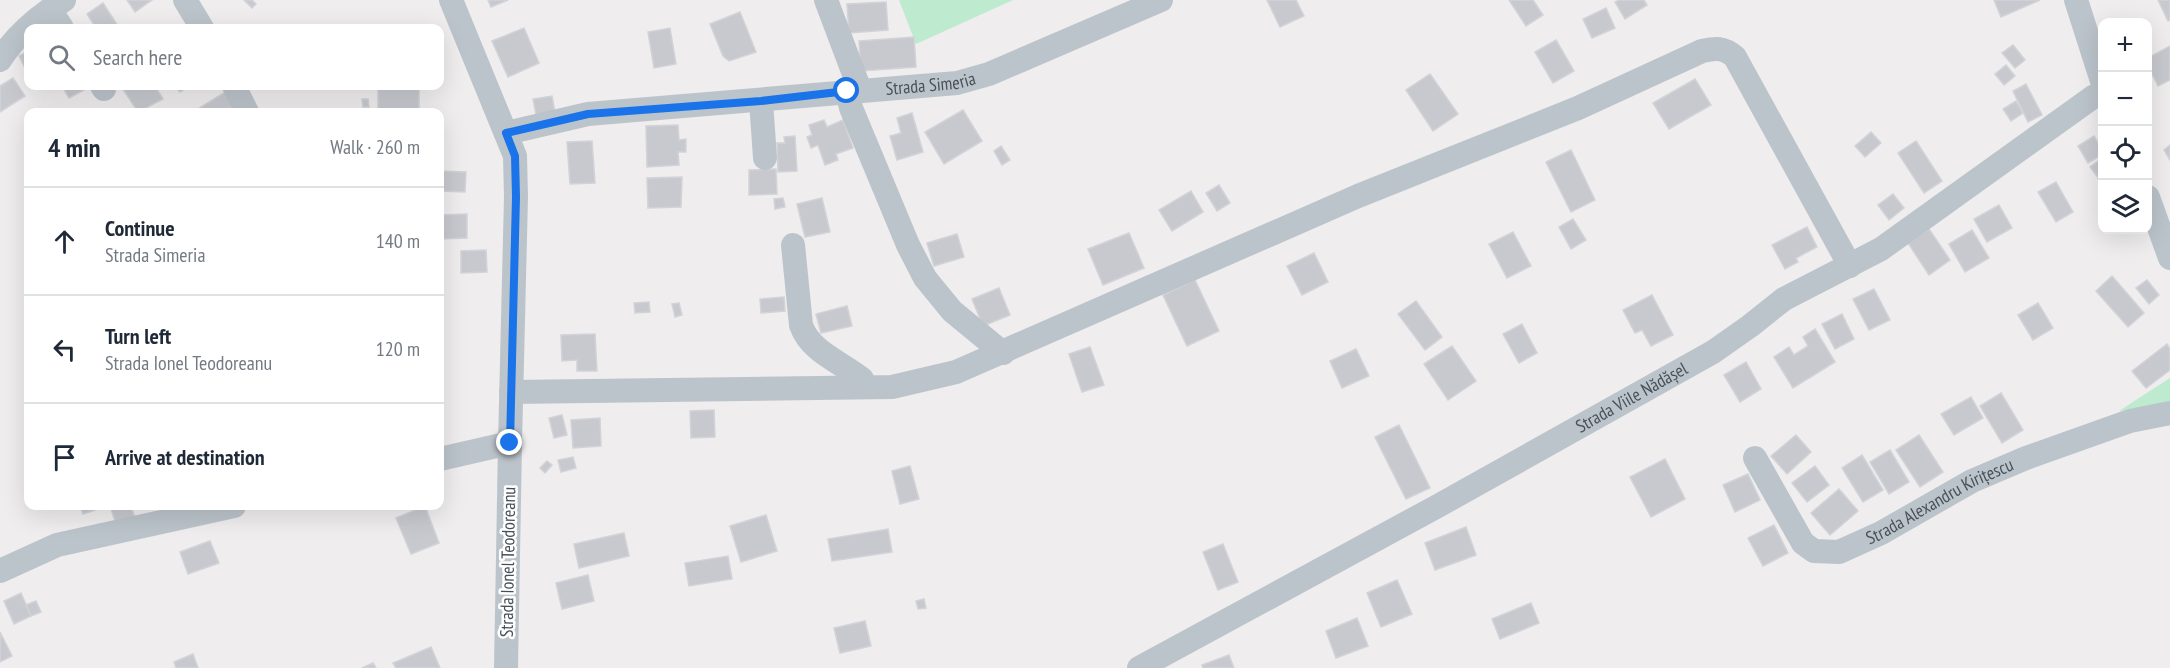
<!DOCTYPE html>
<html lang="en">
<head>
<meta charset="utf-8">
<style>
  body { margin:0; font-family:"PT Sans Narrow",sans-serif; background:#f6f6f7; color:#1f2937 }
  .controls { position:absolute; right:18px; top:18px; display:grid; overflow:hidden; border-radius:12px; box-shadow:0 6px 24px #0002 }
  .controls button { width:54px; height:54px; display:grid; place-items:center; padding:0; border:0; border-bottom:2px solid #e0e1e3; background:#fff; color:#1f2937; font:30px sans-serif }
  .stop { position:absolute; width:18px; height:18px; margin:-14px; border:4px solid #1a73e8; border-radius:50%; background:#fff }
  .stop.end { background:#1a73e8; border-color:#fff; box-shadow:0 2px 6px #0008 }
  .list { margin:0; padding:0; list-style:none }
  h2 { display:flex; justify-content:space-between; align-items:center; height:78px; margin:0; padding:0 24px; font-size:26px }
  h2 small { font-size:20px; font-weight:400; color:#747a83 }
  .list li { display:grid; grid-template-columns:39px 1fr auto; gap:18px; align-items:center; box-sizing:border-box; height:108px; padding:0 24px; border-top:2px solid #e0e1e3 }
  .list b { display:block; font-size:22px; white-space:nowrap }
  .list p { margin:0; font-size:20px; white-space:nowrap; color:#747a83 }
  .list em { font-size:20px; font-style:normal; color:#747a83 }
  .icon { flex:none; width:33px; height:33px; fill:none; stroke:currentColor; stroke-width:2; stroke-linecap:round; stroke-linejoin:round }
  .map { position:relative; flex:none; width:2170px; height:668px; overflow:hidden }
  .search { position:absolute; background:#fff; box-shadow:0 6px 24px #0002; left:24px; top:24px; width:420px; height:66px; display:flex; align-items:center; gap:15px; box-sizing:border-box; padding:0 21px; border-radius:12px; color:#747a83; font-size:22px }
  .panel { position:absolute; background:#fff; box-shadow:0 6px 24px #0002; left:24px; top:108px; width:420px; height:402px; border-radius:12px }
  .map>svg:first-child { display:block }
  .green { fill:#beead0 }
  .building { fill:#c7c9cf; stroke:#d1d3d8; stroke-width:1.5 }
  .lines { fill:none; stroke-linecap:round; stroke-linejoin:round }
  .minor { stroke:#bcc4cb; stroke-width:24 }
  .route { stroke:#1a73e8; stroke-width:8 }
  .labels { text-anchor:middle; stroke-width:5; stroke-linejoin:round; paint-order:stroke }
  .street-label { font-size:18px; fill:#475058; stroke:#fff }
</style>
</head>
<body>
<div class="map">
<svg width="2170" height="668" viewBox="0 0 2170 668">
  <rect width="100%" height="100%" fill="#efeded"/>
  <!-- green -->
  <g class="green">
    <polygon points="899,0 1013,0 916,44"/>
    <polygon points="2170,378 2170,404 2119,411"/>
  </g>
  <!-- building -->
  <g class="building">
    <polygon points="127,0 152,0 135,12"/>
    <polygon points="244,0 252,0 256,4 252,8"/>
    <polygon points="488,0 508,0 491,7"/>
    <polygon points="1267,0 1296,0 1304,16 1280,27"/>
    <polygon points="1509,0 1533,0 1543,15 1526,26"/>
    <polygon points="1619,0 1644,0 1647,5 1625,19 1615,2"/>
    <polygon points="1994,0 2040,0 2001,17"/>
    <polygon points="2158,0 2170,0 2170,20 2168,21"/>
    <polygon points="886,2 888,30 849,33 847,4"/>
    <polygon points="103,3 118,26 114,28 96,28 87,14"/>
    <polygon points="1606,8 1615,28 1592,38 1583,19"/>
    <polygon points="740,12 756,52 729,61 723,56 710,24"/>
    <polygon points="524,28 539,63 508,77 492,41"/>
    <polygon points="670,28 676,64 654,68 648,32"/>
    <polygon points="914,37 916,67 861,71 859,41"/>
    <polygon points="1556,40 1574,71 1553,83 1535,52"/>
    <polygon points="2013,45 2025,60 2015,68 2002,53"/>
    <polygon points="2170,46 2170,80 2158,86 2148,66 2148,58"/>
    <polygon points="28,51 28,74 19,56"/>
    <polygon points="2006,65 2015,76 2004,85 1995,74"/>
    <polygon points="1430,74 1458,114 1433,131 1406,90"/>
    <polygon points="13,78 25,96 0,112 0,86"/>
    <polygon points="1695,79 1711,105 1669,129 1653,103"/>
    <polygon points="2026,84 2042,115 2028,122 2013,91"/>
    <polygon points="62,86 91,86 69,98"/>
    <polygon points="121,86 155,86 163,99 138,112"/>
    <polygon points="175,86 189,86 180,92"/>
    <rect x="378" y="86" width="41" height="26"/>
    <polygon points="227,91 235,105 223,112 193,112"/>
    <polygon points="552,96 555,112 536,115 533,99"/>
    <polygon points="362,99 368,99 369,107 363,107"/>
    <polygon points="2016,101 2023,113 2011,121 2003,109"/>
    <polygon points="963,110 982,141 944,164 925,132"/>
    <polygon points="912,113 923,152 897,160 890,136 901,133 897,118"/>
    <polygon points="824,120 827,127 843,120 853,148 836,154 838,160 825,165 818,145 811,148 807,137 812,135 809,125"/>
    <polygon points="678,125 679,140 686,139 686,152 678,152 679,165 647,167 646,126"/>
    <polygon points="1871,132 1881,143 1865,157 1855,146"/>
    <polygon points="795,136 797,171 778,172 777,143 785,143 784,137"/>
    <polygon points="2094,136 2102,149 2102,155 2088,163 2078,146"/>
    <polygon points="592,141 595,183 570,184 567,142"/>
    <polygon points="1916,141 1942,181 1924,193 1898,153"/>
    <polygon points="2170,145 2170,160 2164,150"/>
    <polygon points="1001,146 1010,160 1002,165 994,151"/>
    <polygon points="1571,150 1595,200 1571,212 1546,162"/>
    <polygon points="440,153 442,153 441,171 466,172 465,192 440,191"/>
    <polygon points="2101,159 2102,161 2102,183 2090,167"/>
    <polygon points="776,169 777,194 749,195 749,170"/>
    <polygon points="682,177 681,207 648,208 647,178"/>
    <polygon points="2056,182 2073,212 2056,222 2038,192"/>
    <polygon points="1219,185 1230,203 1217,211 1206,193"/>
    <polygon points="1191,191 1203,212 1172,231 1159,210"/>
    <polygon points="1893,194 1904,208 1889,220 1878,205"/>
    <polygon points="783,198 785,207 775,209 774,199"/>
    <polygon points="822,198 830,232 805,237 797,204"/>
    <polygon points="1999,205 2012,228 1987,242 1974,219"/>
    <polygon points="467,214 467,238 440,239 440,215"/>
    <polygon points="1573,219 1586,240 1571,249 1559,227"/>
    <polygon points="1807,227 1817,247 1796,258 1798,262 1785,269 1772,245"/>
    <polygon points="1929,229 1950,260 1929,275 1908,243"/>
    <polygon points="1972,230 1989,258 1965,272 1949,244"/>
    <polygon points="1513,232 1531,266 1507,278 1489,244"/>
    <polygon points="1129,233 1144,268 1103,285 1088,249"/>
    <polygon points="957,234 964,257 934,266 927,243"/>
    <polygon points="486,250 487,272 461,273 461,251"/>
    <polygon points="1314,253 1328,282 1302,295 1287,266"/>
    <polygon points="2112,276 2144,313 2128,327 2096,291"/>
    <polygon points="1195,280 1219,331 1187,346 1163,295"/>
    <polygon points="2147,280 2159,295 2149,304 2136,288"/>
    <polygon points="999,288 1010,315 983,326 972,299"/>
    <polygon points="1874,289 1890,320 1869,330 1853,299"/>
    <polygon points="1652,295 1673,335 1651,346 1642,330 1635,333 1623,310"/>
    <polygon points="784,297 785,311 761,313 760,299"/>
    <polygon points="1416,301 1442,337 1425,350 1398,314"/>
    <polygon points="649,302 650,312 635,313 634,303"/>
    <polygon points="679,303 682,315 675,317 672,304"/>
    <polygon points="2038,303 2053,328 2033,340 2018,315"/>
    <polygon points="847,306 852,326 821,333 816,314"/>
    <polygon points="1842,314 1854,339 1835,349 1822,324"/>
    <polygon points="1522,324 1537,353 1519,363 1503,334"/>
    <polygon points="1815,329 1835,362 1793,388 1774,357 1789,347 1794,355 1808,346 1803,337"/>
    <polygon points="595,334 597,371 577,371 577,360 562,361 561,335"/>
    <polygon points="2167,344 2170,349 2170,370 2146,388 2132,371"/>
    <polygon points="1452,346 1476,381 1448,400 1424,364"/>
    <polygon points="1090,347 1104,385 1082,392 1069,354"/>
    <polygon points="1356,349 1369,376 1342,388 1330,361"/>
    <polygon points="1746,362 1761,389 1740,402 1724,375"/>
    <polygon points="2001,393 2023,430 2002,443 1980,406"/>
    <polygon points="1971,397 1983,418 1954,435 1941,414"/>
    <polygon points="714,410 715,437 691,438 690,411"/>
    <polygon points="562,415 567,435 554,438 549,418"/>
    <polygon points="600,418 601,446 573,448 571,420"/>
    <polygon points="1399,425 1430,488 1406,499 1375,437"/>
    <polygon points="1796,435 1811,452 1787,474 1771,456"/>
    <polygon points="1919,435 1943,472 1920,487 1896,450"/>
    <polygon points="1890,450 1909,482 1889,494 1870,462"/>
    <polygon points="1862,455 1883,490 1863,502 1842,468"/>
    <polygon points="573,457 576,468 561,472 558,460"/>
    <polygon points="1665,459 1685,499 1651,517 1630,477"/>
    <polygon points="547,461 552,465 545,473 540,468"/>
    <polygon points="910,466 919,499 900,504 892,471"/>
    <polygon points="1815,466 1829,485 1807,502 1792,483"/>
    <polygon points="1748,474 1760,500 1735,512 1723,485"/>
    <polygon points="1839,489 1858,511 1830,535 1811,513"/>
    <polygon points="80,506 107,506 83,514"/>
    <polygon points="110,506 131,506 136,521 117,527"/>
    <polygon points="425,506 439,543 411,554 396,518"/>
    <polygon points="766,515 777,551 741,562 730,526"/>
    <polygon points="1774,525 1788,553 1763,566 1748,538"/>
    <polygon points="1466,527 1476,555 1435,570 1425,543"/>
    <polygon points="888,529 892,552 832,561 828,539"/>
    <polygon points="624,533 629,556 579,568 574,544"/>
    <polygon points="210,541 219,563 188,574 180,552"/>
    <polygon points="1223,544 1238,582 1218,590 1203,552"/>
    <polygon points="728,556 732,579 689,586 685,563"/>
    <polygon points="588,575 594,601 562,609 556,583"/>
    <polygon points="1397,580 1412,614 1381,627 1367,593"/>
    <polygon points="21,593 31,616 14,624 4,601"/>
    <polygon points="924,599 926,608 918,609 916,601"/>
    <polygon points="36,601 41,612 31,616 26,605"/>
    <polygon points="1531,603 1539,623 1500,639 1492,619"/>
    <polygon points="1357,618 1368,646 1336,658 1326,631"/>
    <polygon points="865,621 871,646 840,653 834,628"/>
    <polygon points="0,632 12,656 0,662"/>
    <polygon points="431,647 440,668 396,668 393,663"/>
    <polygon points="193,654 198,668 176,668 174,662"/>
    <polygon points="1229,655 1234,668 1203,668 1202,665"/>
    <polygon points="373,663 376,668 362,668"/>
  </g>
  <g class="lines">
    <!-- minor -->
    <g class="minor">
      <polyline points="185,0 202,28"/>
      <polyline points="451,0 515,156 516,197 510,443 506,668"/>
      <polyline points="826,0 860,90"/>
      <polyline points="2076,0 2102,81"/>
      <polyline points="50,10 62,28"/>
      <path d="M 0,60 C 15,36 40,15 64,0"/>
      <polyline points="102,86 104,89"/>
      <polyline points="234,86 247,112"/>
      <polyline points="847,91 851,108 908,245 925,278 952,311 1003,353"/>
      <polyline points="761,101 765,158"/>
      <path id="s1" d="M 506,133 L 588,114 L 957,83 L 989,74 L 1161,0"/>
      <polyline points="2148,197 2170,258"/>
      <path d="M 793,245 L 801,325 C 810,352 841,362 862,379 L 863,386"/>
      <path d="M 511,392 L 892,387 L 956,372 L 1358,196 L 1578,108 L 1702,51 C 1716,48 1723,47 1735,57 L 1850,266"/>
      <path id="s2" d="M 1755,458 L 1803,543 L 1814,551 L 1839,552 L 1881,533 L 1972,481 L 2026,458 L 2130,421 L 2170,413"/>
      <polyline points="440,459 510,443"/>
      <polyline points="0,571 57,545 234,506"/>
      <path id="s3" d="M 1139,668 L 1436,507 L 1713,352 L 1750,326 L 1784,299 L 1881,249 L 2093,97 L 2102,93"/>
    </g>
  </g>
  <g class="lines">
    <!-- route -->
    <polyline class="route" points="510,443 516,197 515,156 506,133 588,114 761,101 847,91"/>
  </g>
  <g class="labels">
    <!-- street labels -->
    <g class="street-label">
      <text dy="6" stroke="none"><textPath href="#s1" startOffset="428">Strada Simeria</textPath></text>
      <text dy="6" stroke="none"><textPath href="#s3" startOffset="562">Strada Viile Nădășel</textPath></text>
      <text dy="6" stroke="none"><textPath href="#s2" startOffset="249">Strada Alexandru Kirițescu</textPath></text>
      <text transform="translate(508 562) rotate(-89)" y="6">Strada Ionel Teodoreanu</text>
    </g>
  </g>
</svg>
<div class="controls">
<button>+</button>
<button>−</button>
<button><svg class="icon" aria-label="locate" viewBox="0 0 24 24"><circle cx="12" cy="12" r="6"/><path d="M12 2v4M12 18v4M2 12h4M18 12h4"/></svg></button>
<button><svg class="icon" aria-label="layers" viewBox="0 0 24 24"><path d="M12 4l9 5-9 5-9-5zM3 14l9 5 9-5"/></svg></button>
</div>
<div class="stop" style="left:847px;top:91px"></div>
<div class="stop end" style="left:510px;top:443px"></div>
<div class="search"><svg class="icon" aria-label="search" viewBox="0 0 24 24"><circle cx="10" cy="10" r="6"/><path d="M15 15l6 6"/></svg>Search here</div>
<section class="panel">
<h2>4 min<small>Walk · 260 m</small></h2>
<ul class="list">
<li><svg class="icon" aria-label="ahead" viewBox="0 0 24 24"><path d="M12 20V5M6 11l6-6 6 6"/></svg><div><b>Continue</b><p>Strada Simeria</p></div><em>140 m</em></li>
<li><svg class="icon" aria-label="left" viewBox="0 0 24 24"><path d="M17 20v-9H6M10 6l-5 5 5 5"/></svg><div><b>Turn left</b><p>Strada Ionel Teodoreanu</p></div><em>120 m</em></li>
<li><svg class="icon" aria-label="arrive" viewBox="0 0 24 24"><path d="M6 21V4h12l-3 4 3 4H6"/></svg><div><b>Arrive at destination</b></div></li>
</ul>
</section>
</div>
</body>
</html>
